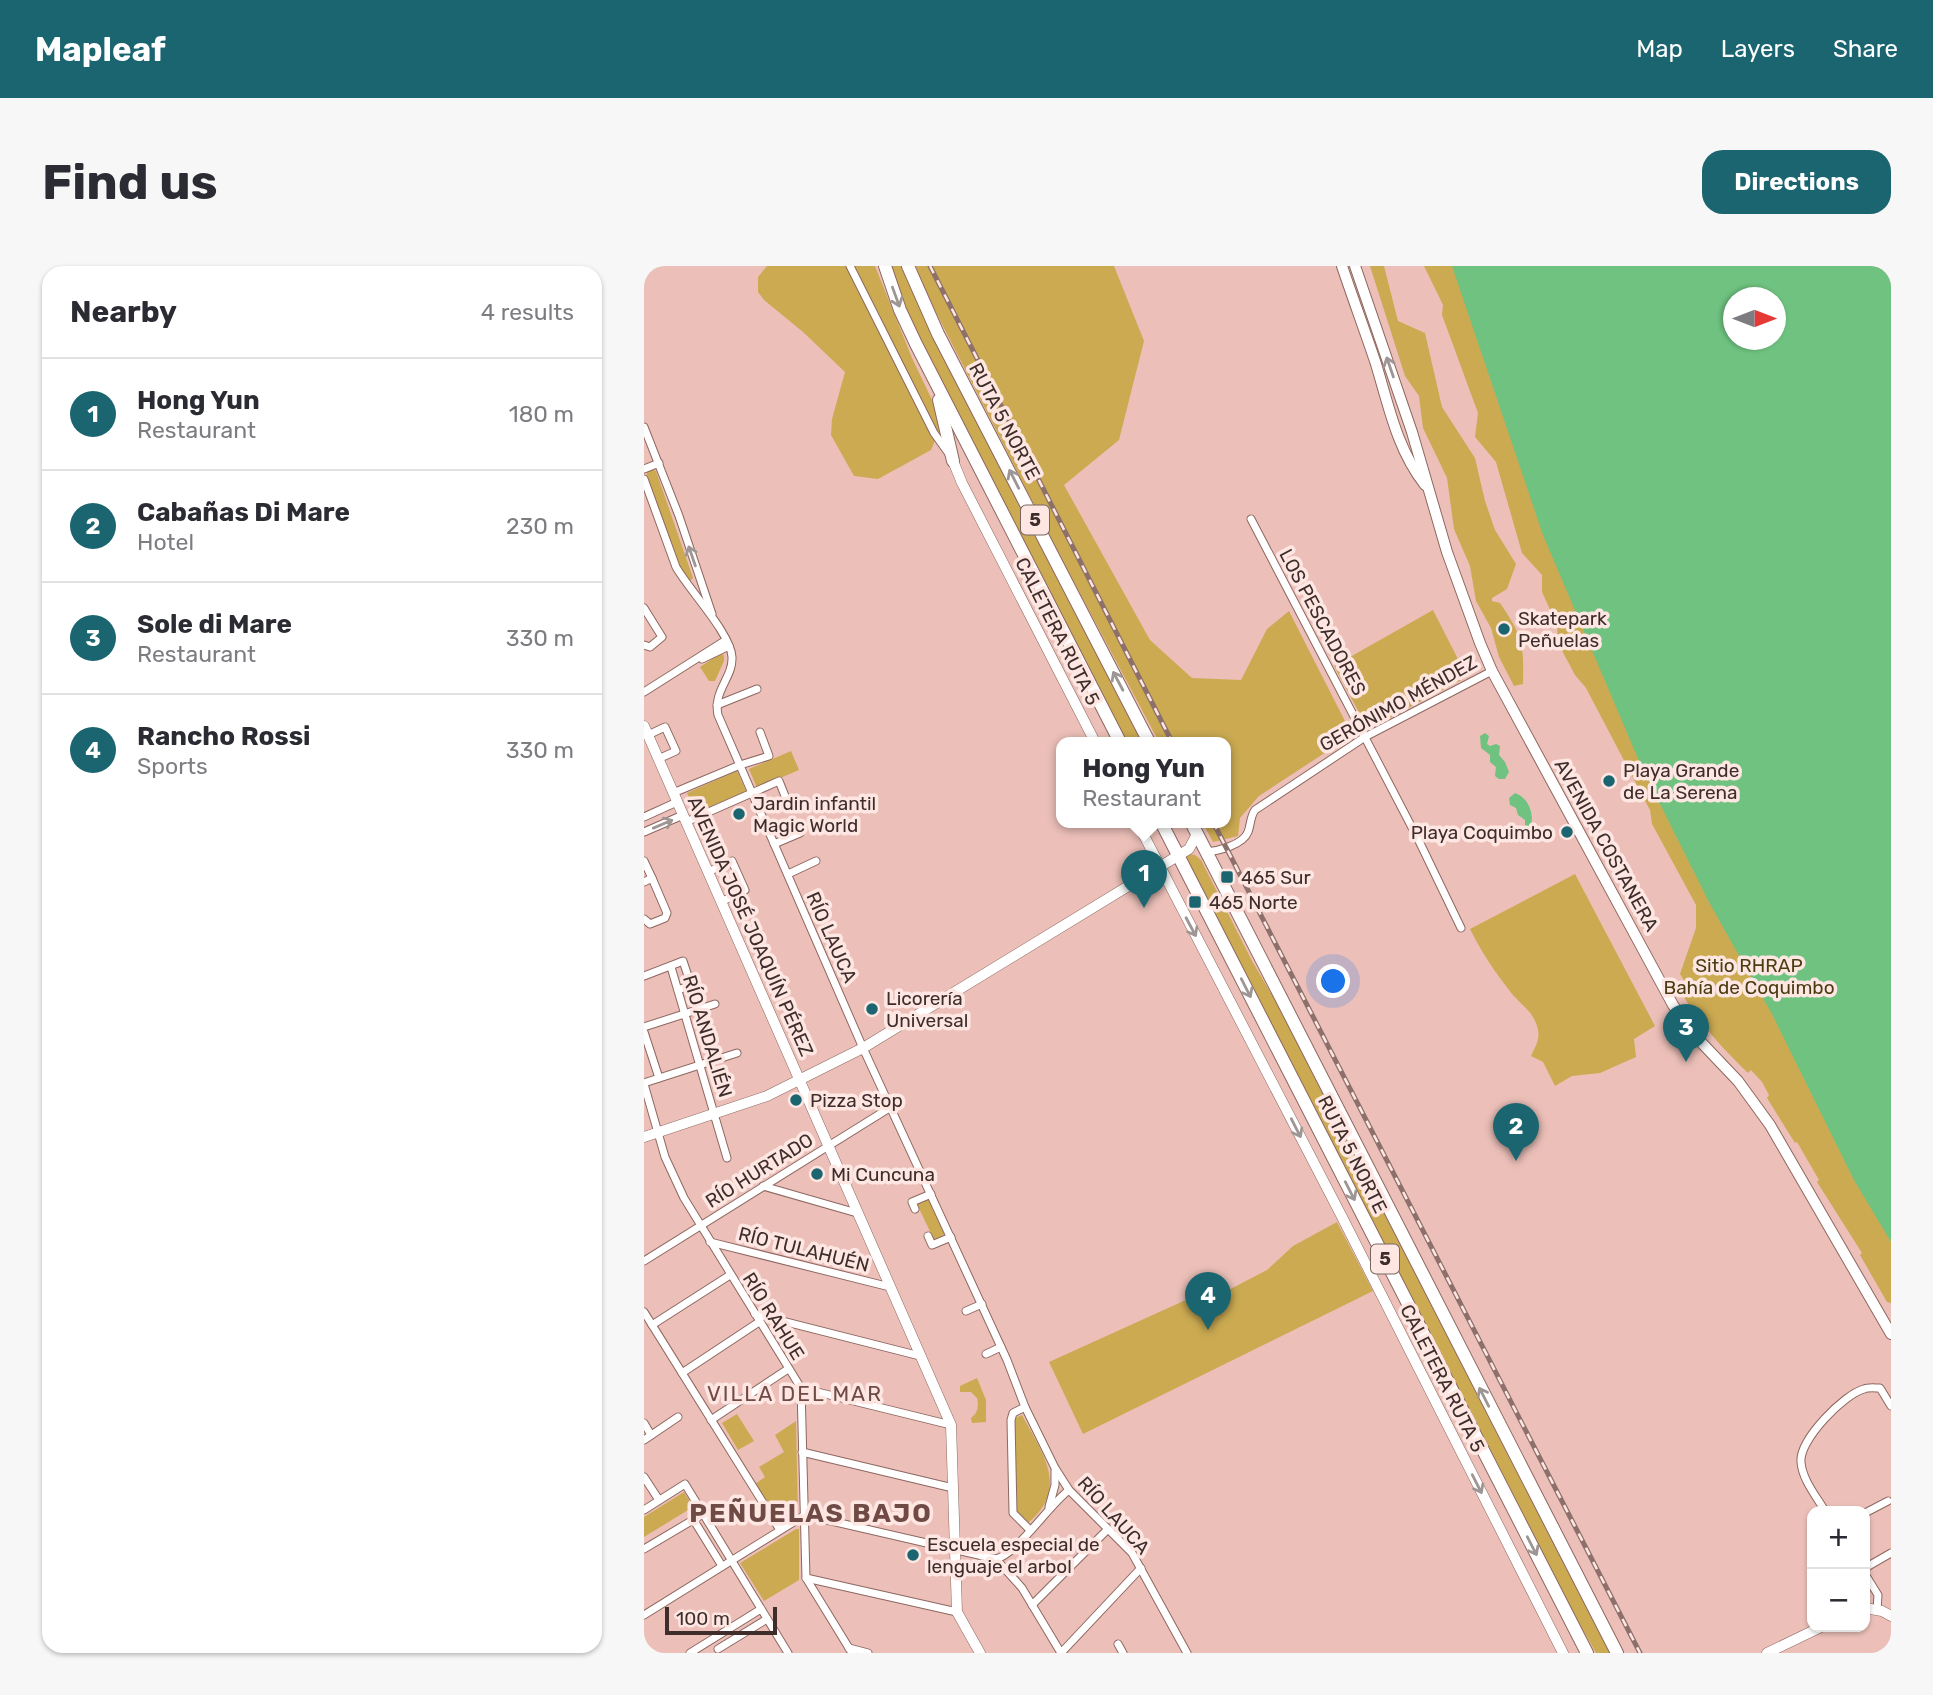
<!DOCTYPE html>
<html lang="en">
<head>
<meta charset="utf-8">
<style>
  body { margin:0; font-family:Rubik,sans-serif; background:#f7f7f7; color:#2b2b33 }
  .controls { position:absolute; right:21px; bottom:21px; display:grid; overflow:hidden; border-radius:14px; box-shadow:0 2px 5px #0004 }
  .controls button { width:63px; height:63px; display:grid; place-items:center; padding:0; border:0; border-bottom:2px solid #e1e1e2; background:#fff; color:#2b2b33; font:35px sans-serif }
  .compass { position:absolute; left:1079px; top:21px; width:63px; height:63px; border-radius:50%; background:#fff; box-shadow:0 2px 5px #0004; rotate:90deg }
  .scale { position:absolute; left:21px; bottom:18px; width:112px; box-sizing:border-box; padding-left:7px; border:4px solid #3e2d2a; border-top:0; font-size:19px; line-height:24px; white-space:nowrap; color:#3e2d2a; -webkit-text-stroke:5px #fee7e3; paint-order:stroke }
  .you { position:absolute; left:690px; top:716px; width:24px; height:24px; margin:-18px; border:5px solid #fff; border-radius:50%; background:#1a73e8; box-shadow:0 0 0 10px #1a73e833 }
  .badge { display:grid; place-items:center; width:46px; height:46px; border-radius:50%; background:#1a6570; color:#fff; font-size:23px; font-weight:700 }
  .pin { position:absolute; translate:-50% -58px; filter:drop-shadow(0 2px 4px #0008) }
  .pin::after { content:''; position:absolute; top:37px; width:24px; height:21px; background:inherit; clip-path:polygon(0 0,100% 0,50% 100%) }
  .popup { position:absolute; left:412px; top:471px; width:175px; height:91px; box-sizing:border-box; display:grid; place-content:center; border-radius:14px; background:#fff; filter:drop-shadow(0 2px 5px #0005); font-size:23px; white-space:nowrap; color:#7c7c81 }
  .popup b { font-size:26px; color:#2b2b33 }
  .popup::after { content:''; position:absolute; left:50%; top:100%; margin-left:-14px; border:14px solid transparent; border-top-color:#fff }
  .list { margin:0; padding:0; list-style:none }
  h2 { display:flex; justify-content:space-between; align-items:center; height:91px; margin:0; padding:0 28px; font-size:30px }
  h2 small { font-size:23px; font-weight:400; color:#7c7c81 }
  .list li { display:grid; grid-template-columns:46px 1fr auto; gap:21px; align-items:center; box-sizing:border-box; height:112px; padding:0 28px; border-top:2px solid #e1e1e2 }
  .list b { display:block; font-size:26px; white-space:nowrap }
  .list p { margin:0; font-size:23px; white-space:nowrap; color:#7c7c81 }
  .list em { font-size:23px; font-style:normal; color:#7c7c81 }
  .map { position:relative; flex:none; width:1247px; height:1387px; overflow:hidden; border-radius:21px }
  header { display:flex; align-items:center; gap:42px; box-sizing:border-box; height:98px; padding:0 35px; background:#1a6570; color:#fff }
  header strong { font-size:33px }
  nav { display:flex; gap:38px; margin-inline-start:auto; font-size:24px }
  .intro { display:flex; align-items:center; justify-content:space-between; box-sizing:border-box; height:168px; padding:0 42px }
  h1 { margin:0; font-size:49px }
  .button { padding:18px 32px; border-radius:21px; background:#1a6570; color:#fff; font-size:24px; font-weight:700 }
  main { display:flex; gap:42px; padding:0 42px }
  aside { flex:1; background:#fff; border-radius:21px; box-shadow:0 2px 5px #0004 }
  .map>svg:first-child { display:block }
  .green { fill:#cbaa52 }
  .water { fill:#6fc280; fill-rule:evenodd }
  .lines { fill:none; stroke-linecap:round; stroke-linejoin:round }
  .street-casing { stroke:#8e6760; stroke-width:9 }
  .secondary-casing { stroke:#8e6760; stroke-width:11 }
  .primary-casing { stroke:#8e6760; stroke-width:12 }
  .highway-casing { stroke:#8e6760; stroke-width:14 }
  .street { stroke:#fff; stroke-width:7 }
  .secondary { stroke:#fff; stroke-width:10 }
  .primary { stroke:#fff; stroke-width:10 }
  .highway { stroke:#fff; stroke-width:12 }
  .rail-casing { stroke:#8d706b; stroke-width:5 }
  .rail { stroke:#fee7e3; stroke-width:2.5; stroke-dasharray:8; stroke-linecap:butt }
  .oneway { stroke:#9e9694 }
  .poi-dot { fill:#1a6570; stroke:#fee7e3; stroke-width:2.5 }
  .labels { text-anchor:middle; stroke-width:7; stroke-linejoin:round; paint-order:stroke }
  .shield { fill:#fee7e3; stroke:#786562; stroke-width:2 }
  .shield-label { font-size:18px; font-weight:bold; fill:#3e2d2a }
  .street-label { font-size:19px; fill:#3e2d2a; stroke:#fee7e3 }
  .poi-label { font-size:19px; fill:#3e2d2a; stroke:#fee7e3; text-anchor:start }
  .park-label { font-size:19px; fill:#4b3c12; stroke:#fee7e3 }
  .neighbourhood-label { font-size:21px; letter-spacing:2px; fill:#704a45; stroke:#fee7e3 }
  .district-label { font-size:26px; font-weight:bold; letter-spacing:2px; fill:#704a45; stroke:#fee7e3 }
</style>
</head>
<body>
<header>
<strong>Mapleaf</strong>
<nav><a>Map</a><a>Layers</a><a>Share</a></nav>
</header>
<div class="intro"><h1>Find us</h1><a class="button">Directions</a></div>
<main>
<aside>
<h2>Nearby<small>4 results</small></h2>
<ul class="list">
<li><span class="badge">1</span><div><b>Hong Yun</b><p>Restaurant</p></div><em>180 m</em></li>
<li><span class="badge">2</span><div><b>Cabañas Di Mare</b><p>Hotel</p></div><em>230 m</em></li>
<li><span class="badge">3</span><div><b>Sole di Mare</b><p>Restaurant</p></div><em>330 m</em></li>
<li><span class="badge">4</span><div><b>Rancho Rossi</b><p>Sports</p></div><em>330 m</em></li>
</ul>
</aside>
<div class="map">
<svg width="1247" height="1387" viewBox="0 0 1247 1387">
  <rect width="100%" height="100%" fill="#ecc0b9"/>
  <!-- green -->
  <g class="green">
    <polygon points="123,0 231,0 268,92 289,136 296,163 287,184 234,213 210,210 187,169 188,153 201,106 159,66 120,34 114,26 114,11"/>
    <polygon points="247,0 258,0 498,476 482,476 265,50"/>
    <polygon points="272,0 470,0 500,75 475,174 420,219 506,374 548,412 597,414 623,363 645,345 708,469 615,530 596,552 594,570 569,576 558,556 582,556 582,476 515,476 423,303 281,25"/>
    <path d="M 726,0 L 740,0 L 754,55 L 781,67 L 798,141 L 831,192 L 841,235 L 851,264 L 872,298 L 863,323 L 848,332 L 848,335 L 856,337 C 879,371 880,378 879,418 L 870,420 L 855,391 L 847,362 L 832,335 L 826,300 L 810,263 L 803,212 L 779,162 L 775,130 L 761,110 Z"/>
    <path d="M 780,0 L 860,0 L 1247,843 L 1247,1037 L 1243,1036 L 1216,989 L 1218,987 L 1173,916 L 1175,914 L 1153,876 L 1151,877 L 1123,832 L 1125,829 L 1118,816 L 1107,804 L 1104,807 C 1076,780 1051,752 1032,718 L 1041,716 L 1036,708 L 1052,662 L 1052,639 L 1008,558 L 1006,544 L 942,422 L 931,409 L 914,377 L 913,359 L 898,326 L 898,309 L 878,287 L 852,196 L 831,171 L 834,147 L 798,49 L 799,39 Z"/>
    <polygon points="8,203 12,205 49,312 44,317 36,303 2,210 4,204"/>
    <polygon points="789,344 823,411 724,463 690,400"/>
    <polygon points="76,388 80,389 80,395 71,415 65,415 56,401"/>
    <polygon points="147,485 155,504 113,522 105,503"/>
    <polygon points="93,505 102,525 52,547 43,527"/>
    <polygon points="545,588 551,589 557,594 607,693 638,746 967,1387 952,1387 916,1323 540,590"/>
    <path d="M 931,608 L 1011,760 L 990,773 L 992,791 L 956,807 L 928,810 L 911,820 L 899,796 L 887,790 C 891,781 896,774 894,764 C 891,746 875,738 865,724 C 850,705 837,685 826,663 Z"/>
    <polygon points="285,933 301,968 290,974 273,938"/>
    <polygon points="693,956 729,1025 439,1168 405,1096 566,1023 571,1031 623,1004 649,980"/>
    <path d="M 333,1112 L 342,1134 L 342,1156 L 328,1157 L 327,1152 C 334,1147 335,1140 333,1132 L 327,1126 L 316,1126 L 316,1120 Z"/>
    <polygon points="93,1148 110,1175 94,1184 78,1157"/>
    <path d="M 378,1149 C 399,1188 426,1223 383,1258 L 371,1249 L 369,1153 Z"/>
    <polygon points="152,1155 154,1250 139,1258 135,1255 111,1218 121,1211 115,1201 140,1186 131,1169"/>
    <polygon points="40,1226 49,1241 0,1271 0,1251"/>
    <polygon points="152,1263 155,1263 155,1314 120,1335 96,1297"/>
  </g>
  <!-- water -->
  <g class="water">
    <path d="M 808,0 L 1247,0 L 1247,976 L 1210,914 L 1128,748 L 1066,638 L 998,502 L 899,269 ZM 1090,32 L 1132,32 L 1132,74 L 1090,74 Z"/>
    <polygon points="841,467 845,470 843,478 846,480 852,478 856,480 855,489 861,496 865,506 861,513 855,513 851,510 852,501 846,496 846,489 837,482 836,470"/>
    <path d="M 871,527 C 885,532 890,548 887,560 L 895,564 L 895,569 L 885,568 L 881,562 L 881,554 L 874,549 L 872,542 L 866,539 L 865,532 Z"/>
  </g>
  <g class="lines">
    <!-- street casing -->
    <g class="street-casing">
      <g id="street">
        <polyline points="206,0 290,167 305,188"/>
        <polyline points="0,161 35,250 68,348"/>
        <polyline points="0,203 15,197"/>
        <path d="M 0,213 L 32,301 C 45,324 87,368 88,391 C 89,412 69,424 74,449 L 219,782 L 363,1094 L 381,1141 L 411,1202 L 425,1224 L 488,1287 L 543,1387"/>
        <polyline points="607,253 775,575 817,662"/>
        <polyline points="0,342 18,371 6,381 0,379"/>
        <polyline points="58,393 85,380"/>
        <polyline points="0,426 82,374"/>
        <polyline points="73,439 113,423"/>
        <polyline points="4,469 21,461 32,485 14,493"/>
        <polyline points="29,527 96,499 125,490 116,466"/>
        <polyline points="0,551 33,536"/>
        <polyline points="42,556 135,515 143,535"/>
        <polyline points="0,566 39,549"/>
        <polyline points="130,578 156,567"/>
        <path d="M 562,586 C 574,585 599,579 604,566 C 607,558 606,551 611,544 L 721,471 L 848,405"/>
        <polyline points="0,595 8,612"/>
        <polyline points="64,606 88,595 101,624 77,636"/>
        <polyline points="144,608 172,595"/>
        <polyline points="0,616 8,612 23,647 21,652 6,658 0,653"/>
        <polyline points="27,701 83,892"/>
        <polyline points="0,710 39,695 47,719 34,724"/>
        <polyline points="0,761 71,738"/>
        <polyline points="0,766 15,812"/>
        <polyline points="0,817 93,787"/>
        <polyline points="0,818 21,891 40,932 157,1122 162,1312 208,1387"/>
        <polyline points="119,920 213,947"/>
        <polyline points="271,943 268,936 287,928"/>
        <polyline points="284,970 288,979 307,971"/>
        <polyline points="66,976 246,1021"/>
        <polyline points="0,995 247,841"/>
        <polyline points="322,1045 338,1038"/>
        <polyline points="0,1046 136,1264"/>
        <polyline points="111,1048 276,1090"/>
        <polyline points="8,1059 86,1009"/>
        <polyline points="342,1088 357,1081"/>
        <polyline points="38,1107 115,1056"/>
        <polyline points="157,1122 307,1159"/>
        <polyline points="381,1141 369,1147 367,1154 369,1247 386,1264"/>
        <polyline points="67,1154 144,1103"/>
        <polyline points="0,1157 7,1169"/>
        <polyline points="0,1174 34,1151"/>
        <polyline points="158,1186 309,1222"/>
        <polyline points="0,1211 15,1234"/>
        <polyline points="405,1241 411,1219 411,1205"/>
        <polyline points="0,1244 41,1218 144,1387"/>
        <path d="M 1181,1245 C 1172,1230 1158,1213 1157,1196 C 1155,1174 1200,1128 1220,1123 C 1224,1121 1231,1122 1236,1122 L 1247,1140"/>
        <polyline points="1221,1247 1244,1235"/>
        <polyline points="49,1253 78,1300"/>
        <polyline points="0,1283 59,1248"/>
        <path d="M 352,1293 C 372,1289 405,1239 425,1224"/>
        <polyline points="1221,1302 1247,1287"/>
        <polyline points="1221,1308 1234,1329 1233,1344"/>
        <polyline points="162,1312 313,1346"/>
        <polyline points="388,1339 464,1263"/>
        <polyline points="0,1349 161,1249 352,1293 378,1322 417,1387"/>
        <polyline points="474,1378 479,1387"/>
        <polyline points="205,1382 224,1387"/>
        <polyline points="74,1383 123,1353"/>
        <polyline points="46,1387 117,1343"/>
        <polyline points="417,1387 497,1302"/>
      </g>
    </g>
    <!-- secondary casing -->
    <g class="secondary-casing">
      <g id="secondary">
        <polyline points="309,195 318,217 451,476"/>
        <polyline points="0,460 307,1159 313,1346 336,1387"/>
        <polyline points="493,556 697,949 919,1387"/>
        <polyline points="0,871 123,830 219,782 545,583 553,568"/>
        <polyline points="1221,1342 1238,1345 1247,1350"/>
        <polyline points="1123,1387 1177,1361"/>
      </g>
    </g>
    <!-- primary casing -->
    <g class="primary-casing">
      <g id="primary">
        <path d="M 698,0 C 709,33 721,65 732,98 C 745,141 753,183 781,219"/>
        <polyline points="711,0 768,166 803,286 836,377 848,405 1029,739 1054,773 1094,815 1126,859 1247,1068"/>
      </g>
    </g>
    <!-- highway casing -->
    <g class="highway-casing">
      <g id="highway">
        <polyline points="241,0 256,44 272,78 476,476"/>
        <polyline points="264,0 294,68 505,476"/>
        <polyline points="295,134 309,195"/>
        <polyline points="517,556 943,1387"/>
        <polyline points="547,556 973,1387"/>
      </g>
    </g>
    <!-- street -->
    <use href="#street" class="street"/>
    <!-- secondary -->
    <use href="#secondary" class="secondary"/>
    <!-- primary -->
    <use href="#primary" class="primary"/>
    <!-- highway -->
    <use href="#highway" class="highway"/>
    <!-- rail casing -->
    <g class="rail-casing">
      <g id="rail">
        <polyline points="286,0 528,476"/>
        <polyline points="569,556 996,1387"/>
      </g>
    </g>
    <!-- rail -->
    <use href="#rail" class="rail"/>
  </g>
  <!-- one-way arrows -->
  <defs><path id="oneway-shaft" d="M-6 0H5M1.5-3L5.5 0L1.5 3" fill="none" stroke-width="1.6" stroke-linecap="round" stroke-linejoin="round" transform="scale(1.75)"/></defs>
  <g class="oneway">
    <use href="#oneway-shaft" transform="translate(252 31) rotate(70)"/>
    <use href="#oneway-shaft" transform="translate(746 101) rotate(-109)"/>
    <use href="#oneway-shaft" transform="translate(370 213) rotate(-117)"/>
    <use href="#oneway-shaft" transform="translate(48 290) rotate(-109)"/>
    <use href="#oneway-shaft" transform="translate(474 415) rotate(-118)"/>
    <use href="#oneway-shaft" transform="translate(19 558) rotate(-23)"/>
    <use href="#oneway-shaft" transform="translate(547 661) rotate(62)"/>
    <use href="#oneway-shaft" transform="translate(602 722) rotate(63)"/>
    <use href="#oneway-shaft" transform="translate(652 862) rotate(63)"/>
    <use href="#oneway-shaft" transform="translate(706 925) rotate(63)"/>
    <use href="#oneway-shaft" transform="translate(840 1131) rotate(-117)"/>
    <use href="#oneway-shaft" transform="translate(833 1218) rotate(63)"/>
    <use href="#oneway-shaft" transform="translate(888 1280) rotate(63)"/>
  </g>
  <!-- markers -->
  <g class="poi-dot">
    <circle cx="860" cy="363" r="7"/>
    <circle cx="965" cy="515" r="7"/>
    <circle cx="95" cy="548" r="7"/>
    <circle cx="923" cy="566" r="7"/>
    <rect x="576" y="604" width="14" height="14" rx="3.5"/>
    <rect x="544" y="629" width="14" height="14" rx="3.5"/>
    <circle cx="228" cy="743" r="7"/>
    <circle cx="152" cy="834" r="7"/>
    <circle cx="173" cy="908" r="7"/>
    <circle cx="269" cy="1289" r="7"/>
  </g>
  <g class="labels">
    <!-- shield labels -->
    <g class="shield">
      <rect x="377" y="239.5" width="28" height="29" rx="5"/>
      <rect x="727" y="978.5" width="28" height="29" rx="5"/>
    </g>
    <g class="shield-label">
      <text x="391" y="260">5</text>
      <text x="741" y="999">5</text>
    </g>
    <!-- street labels -->
    <g class="street-label">
      <text transform="translate(361 155) rotate(62)" y="7">RUTA 5 NORTE</text>
      <text transform="translate(679 356) rotate(62)" y="7">LOS PESCADORES</text>
      <text transform="translate(414 365) rotate(63)" y="7">CALETERA RUTA 5</text>
      <text transform="translate(754 437) rotate(-29)" y="7">GERÓNIMO MÉNDEZ</text>
      <text transform="translate(963 579) rotate(61)" y="7">AVENIDA COSTANERA</text>
      <text transform="translate(107 660) rotate(66)" y="7">AVENIDA JOSÉ JOAQUÍN PÉREZ</text>
      <text transform="translate(188 671) rotate(66)" y="7">RÍO LAUCA</text>
      <text transform="translate(64 770) rotate(73)" y="7">RÍO ANDALIÉN</text>
      <text transform="translate(709 888) rotate(63)" y="7">RUTA 5 NORTE</text>
      <text transform="translate(115 904) rotate(-32)" y="7">RÍO HURTADO</text>
      <text transform="translate(160 983) rotate(14)" y="7">RÍO TULAHUÉN</text>
      <text transform="translate(130 1050) rotate(58)" y="7">RÍO RAHUE</text>
      <text transform="translate(799 1112) rotate(63)" y="7">CALETERA RUTA 5</text>
      <text transform="translate(470 1249) rotate(48)" y="7">RÍO LAUCA</text>
    </g>
    <!-- poi labels -->
    <g class="poi-label">
      <text x="874" y="359">Skatepark<tspan x="874" dy="22">Peñuelas</tspan></text>
      <text x="979" y="511">Playa Grande<tspan x="979" dy="22">de La Serena</tspan></text>
      <text x="109" y="544">Jardin infantil<tspan x="109" dy="22">Magic World</tspan></text>
      <text x="909" y="573" text-anchor="end">Playa Coquimbo</text>
      <text x="597" y="618">465 Sur</text>
      <text x="565" y="643">465 Norte</text>
      <text x="242" y="739">Licorería<tspan x="242" dy="22">Universal</tspan></text>
      <text x="166" y="841">Pizza Stop</text>
      <text x="187" y="915">Mi Cuncuna</text>
      <text x="283" y="1285">Escuela especial de<tspan x="283" dy="22">lenguaje el arbol</tspan></text>
    </g>
    <!-- park labels -->
    <g class="park-label">
      <text x="1105" y="706">Sitio RHRAP<tspan x="1105" dy="22">Bahía de Coquimbo</tspan></text>
    </g>
    <!-- neighbourhood labels -->
    <g class="neighbourhood-label">
      <text x="151" y="1135">VILLA DEL MAR</text>
    </g>
    <!-- district labels -->
    <g class="district-label">
      <text x="167" y="1256">PEÑUELAS BAJO</text>
    </g>
  </g>
</svg>
<div class="controls">
<button>+</button>
<button>−</button>
</div>
<svg class="compass" viewBox="-18 -18 36 36"><path d="M0-13l5 13h-10z" fill="#e53935"/><path d="M0 13l5-13h-10z" fill="#7c7c81"/></svg>
<div class="scale">100 m</div>
<div class="you"></div>
<div class="pin badge" style="left:500px;top:642px">1</div>
<div class="popup"><b>Hong Yun</b>Restaurant</div>
<div class="pin badge" style="left:872px;top:895px">2</div>
<div class="pin badge" style="left:1042px;top:796px">3</div>
<div class="pin badge" style="left:564px;top:1064px">4</div>
</div>
</main>
</body>
</html>
